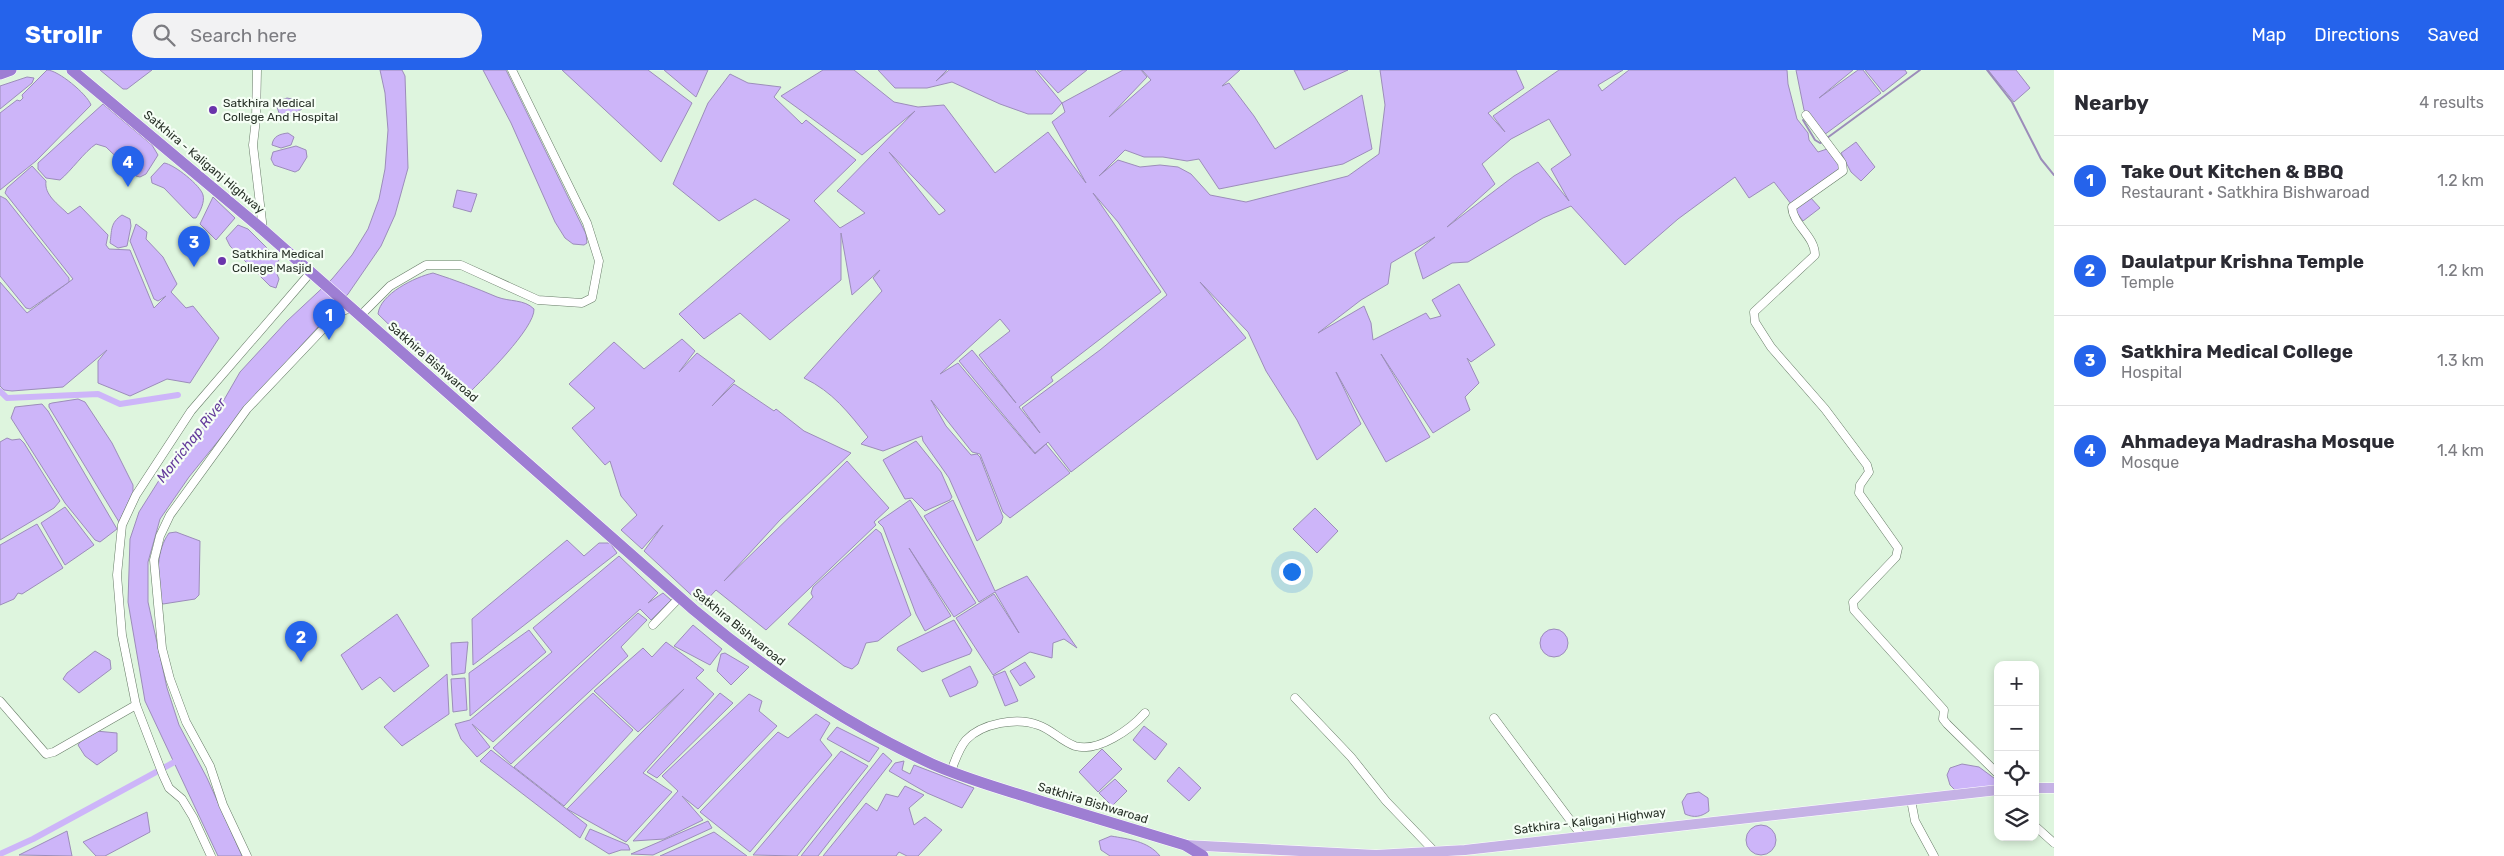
<!DOCTYPE html>
<html lang="en">
<head>
<meta charset="utf-8">
<style>
  body { margin:0; font-family:Rubik,sans-serif; background:#f2f2f3; color:#2b2b33 }
  .controls { position:absolute; right:15px; bottom:15px; display:grid; overflow:hidden; border-radius:10px; box-shadow:0 2px 8px #0003 }
  .controls button { width:45px; height:45px; display:grid; place-items:center; padding:0; border:0; border-bottom:1px solid #e1e1e2; background:#fff; color:#2b2b33; font:25px sans-serif }
  .you { position:absolute; left:1291px; top:501px; width:18px; height:18px; margin:-12px; border:4px solid #fff; border-radius:50%; background:#1a73e8; box-shadow:0 0 0 8px #1a73e833 }
  .badge { display:grid; place-items:center; width:32px; height:32px; border-radius:50%; background:#2563eb; color:#fff; font-size:16px; font-weight:700 }
  .pin { position:absolute; translate:-50% -41px; filter:drop-shadow(0 1px 2px #0008) }
  .pin::after { content:''; position:absolute; top:26px; width:18px; height:15px; background:inherit; clip-path:polygon(0 0,100% 0,50% 100%) }
  .list { margin:0; padding:0; list-style:none }
  h2 { display:flex; justify-content:space-between; align-items:center; height:65px; margin:0; padding:0 20px; font-size:21px }
  h2 small { font-size:16px; font-weight:400; color:#7c7c81 }
  .list li { display:grid; grid-template-columns:32px 1fr auto; gap:15px; align-items:center; box-sizing:border-box; height:90px; padding:0 20px; border-top:1px solid #e1e1e2 }
  .list b { display:block; font-size:19px; white-space:nowrap }
  .list p { margin:0; font-size:16px; white-space:nowrap; color:#7c7c81 }
  .list em { font-size:16px; font-style:normal; color:#7c7c81 }
  .icon { flex:none; width:28px; height:28px; fill:none; stroke:currentColor; stroke-width:2; stroke-linecap:round; stroke-linejoin:round }
  .map { position:relative; flex:none; width:2054px; height:786px; overflow:hidden }
  header { display:flex; align-items:center; gap:30px; box-sizing:border-box; height:70px; padding:0 25px; background:#2563eb; color:#fff }
  header strong { font-size:24px }
  nav { display:flex; gap:28px; margin-inline-start:auto; font-size:18px }
  .search { width:350px; height:45px; background:#f2f2f3; display:flex; align-items:center; gap:12px; box-sizing:border-box; padding:0 18px; border-radius:28px; color:#7c7c81; font-size:19px }
  main { display:flex }
  aside { flex:1; background:#fff }
  .map>svg:first-child { display:block }
  .water { fill:#cdb5f9; stroke:#9c8dba; fill-rule:evenodd }
  .lines { fill:none; stroke-linecap:round; stroke-linejoin:round }
  .stream { stroke:#9c8dba; stroke-width:2 }
  .canal { stroke:#cdb5f9; stroke-width:6 }
  .minor-casing { stroke:#677b67; stroke-width:9 }
  .major-casing { stroke:#fff; stroke-width:11 }
  .highway-casing { stroke:#fff; stroke-width:12 }
  .minor { stroke:#fff; stroke-width:8 }
  .major { stroke:#c5b2e5; stroke-width:10 }
  .highway { stroke:#9e7ed3; stroke-width:11 }
  .poi-dot { fill:#6a34ab; stroke:#f5fef5; stroke-width:2 }
  .labels { text-anchor:middle; stroke-width:4.5; stroke-linejoin:round; paint-order:stroke }
  .poi-label { font-size:12px; fill:#283128; stroke:#f5fef5; text-anchor:start }
  .street-label { font-size:12px; fill:#283128; stroke:#f5fef5 }
  .water-label { font-size:14px; font-style:italic; fill:#643b9b; stroke:#f5fef5 }
</style>
</head>
<body>
<header>
<strong>Strollr</strong>
<div class="search"><svg class="icon" aria-label="search" viewBox="0 0 24 24"><circle cx="10" cy="10" r="6"/><path d="M15 15l6 6"/></svg>Search here</div>
<nav><a>Map</a><a>Directions</a><a>Saved</a></nav>
</header>
<main>
<div class="map">
<svg width="2054" height="786" viewBox="0 0 2054 786">
  <rect width="100%" height="100%" fill="#def5de"/>
  <!-- water -->
  <g class="water">
    <path d="M 47,0 C 58,0 87,24 91,35 L 36,91 L 0,120 L 0,43 L 17,30 L 20,31 L 23,28 L 22,25 Z"/>
    <polygon points="100,0 152,0 127,19 123,19"/>
    <polygon points="380,0 402,0 405,6 408,98 395,145 381,176 348,224 248,334 189,407 160,449 148,492 148,532 167,618 179,655 207,708 242,786 218,786 145,631 128,532 130,469 139,442 163,404 221,335 240,302 287,251 332,209 352,185 368,159 379,129 385,99 388,60 385,23"/>
    <polygon points="483,0 506,0 586,164 587,173 584,175 573,174 565,168 555,152 511,53"/>
    <polygon points="562,0 648,0 692,33 661,92"/>
    <polygon points="664,0 708,0 696,27"/>
    <path d="M 823,0 L 854,0 L 894,32 L 918,37 L 944,35 L 995,103 L 1048,62 L 1086,113 L 1052,52 L 1065,42 L 1062,33 L 1052,44 L 1028,44 L 1000,34 L 952,12 L 927,18 L 895,18 L 878,0 L 947,0 L 936,11 L 949,0 L 1035,0 L 1062,33 L 1123,0 L 1141,0 L 1147,7 L 1109,47 L 1151,10 L 1142,0 L 1240,0 L 1222,16 L 1229,13 L 1254,46 L 1275,79 L 1362,25 L 1372,79 L 1343,94 L 1219,119 L 1199,89 L 1187,91 L 1163,87 L 1144,87 L 1125,80 L 1099,106 L 1118,90 L 1140,97 L 1160,95 L 1178,97 L 1191,104 L 1210,125 L 1246,132 L 1348,106 L 1379,84 L 1385,35 L 1380,0 L 1516,0 L 1524,18 L 1488,43 L 1505,62 L 1493,46 L 1559,0 L 1623,0 L 1598,15 L 1602,21 L 1629,0 L 1787,0 L 1788,14 L 1797,49 L 1808,63 L 1809,70 L 1818,82 L 1827,79 L 1834,85 L 1841,99 L 1791,134 L 1774,112 L 1749,128 L 1735,107 L 1678,149 L 1625,195 L 1571,136 L 1543,148 L 1468,192 L 1452,193 L 1423,209 L 1415,183 L 1435,167 L 1391,193 L 1388,214 L 1361,230 L 1318,263 L 1364,236 L 1371,253 L 1373,270 L 1426,243 L 1430,249 L 1441,246 L 1432,230 L 1459,214 L 1495,275 L 1471,292 L 1467,288 L 1479,313 L 1465,327 L 1470,340 L 1433,363 L 1381,284 L 1430,367 L 1386,392 L 1336,302 L 1361,354 L 1317,390 L 1297,350 L 1266,301 L 1248,262 L 1200,212 L 1246,268 L 1071,402 L 1048,372 L 1046,374 L 1070,403 L 1010,448 L 1003,442 L 980,384 L 972,382 L 931,330 L 946,356 L 971,385 L 977,384 L 980,387 L 1003,447 L 1001,453 L 977,471 L 949,408 L 923,371 L 922,366 L 883,381 L 861,374 L 868,367 C 848,342 833,322 804,308 L 882,221 L 873,208 L 880,200 L 852,225 L 841,163 L 841,210 L 770,270 L 740,243 L 704,269 L 679,244 L 790,150 L 755,129 L 719,151 L 673,114 L 708,33 L 730,4 L 748,13 L 781,17 L 774,27 L 802,54 L 806,50 L 856,90 L 814,131 L 840,158 L 865,143 L 837,121 L 915,41 L 862,85 L 781,26 ZM 1549,49 L 1571,85 L 1551,99 L 1569,131 L 1538,92 L 1514,106 L 1447,157 L 1495,114 L 1482,94 L 1511,69 ZM 889,82 L 945,140 L 945,141 L 939,145 ZM 1093,123 L 1118,152 L 1167,225 L 1100,280 L 1022,338 L 1040,363 L 1019,337 L 1053,311 L 1051,307 L 1161,222 ZM 1000,249 L 1010,261 L 979,285 L 1016,333 L 972,280 L 959,291 L 1035,383 L 1046,374 L 1035,384 L 958,293 L 940,304 Z"/>
    <polygon points="1037,0 1087,0 1058,23"/>
    <polygon points="1294,0 1348,0 1304,20"/>
    <polygon points="1796,0 1853,0 1819,28 1858,0 1863,0 1881,23 1824,65 1804,40"/>
    <polygon points="1865,0 1905,0 1907,3 1883,22"/>
    <polygon points="1988,0 2016,0 2030,18 2014,32"/>
    <polygon points="27,7 34,8 32,13 0,39 0,16"/>
    <polygon points="287,28 297,30 302,39 288,47 279,43 277,37 282,30"/>
    <path d="M 103,34 L 152,75 L 158,85 L 146,104 L 140,107 L 136,106 L 106,77 L 96,74 C 84,82 72,100 60,110 L 46,108 L 38,99 L 38,93 Z"/>
    <path d="M 288,63 L 294,67 L 291,75 L 281,78 L 272,75 C 273,66 280,64 288,63 Z"/>
    <polygon points="1856,72 1875,97 1861,111 1851,102 1841,83"/>
    <polygon points="296,76 306,80 307,87 299,100 295,102 274,95 271,89 273,82"/>
    <path d="M 164,93 C 174,94 201,116 203,125 C 205,132 200,142 196,148 L 193,148 L 164,118 L 152,113 L 151,107 Z"/>
    <path d="M 32,96 L 46,111 C 44,125 58,134 68,144 L 80,136 L 108,165 L 106,175 L 109,179 L 130,180 L 154,238 L 166,226 L 158,231 L 154,229 L 130,171 L 136,154 L 147,162 L 146,169 L 163,187 L 177,214 L 171,222 L 186,238 L 193,236 L 219,268 L 190,313 L 167,309 L 130,326 L 98,313 L 98,291 L 107,280 L 63,317 L 12,321 L 4,320 L 0,316 L 0,212 L 27,243 L 73,209 L 5,123 L 7,118 Z"/>
    <polygon points="457,120 477,124 471,142 453,137"/>
    <polygon points="0,126 6,129 69,208 69,212 30,239 26,238 0,206"/>
    <polygon points="213,127 235,148 216,170 200,154"/>
    <polygon points="1810,127 1820,138 1803,151 1794,139"/>
    <path d="M 122,145 L 130,149 L 131,156 L 127,176 L 118,178 L 110,173 C 112,160 110,153 122,145 Z"/>
    <polygon points="238,155 248,159 279,190 274,197 279,209 276,218 270,216 230,176 226,168"/>
    <path d="M 433,203 C 455,210 476,218 497,227 C 510,232 524,229 534,239 C 535,258 483,309 469,323 L 462,323 L 447,311 L 378,244 C 380,224 415,207 433,203 Z"/>
    <polygon points="682,269 695,281 679,302 697,283 735,311 712,336 734,314 774,341 776,339 804,361 851,383 780,450 724,511 847,391 889,438 874,452 876,455 766,560 716,520 702,535 644,481 663,455 642,479 621,460 637,445 621,426 610,391 605,395 572,358 595,338 569,314 614,272 644,299"/>
    <polygon points="78,329 85,332 112,373 133,415 133,422 119,452 49,337 49,334 52,333"/>
    <polygon points="42,334 48,341 117,459 100,472 95,470 65,433 11,348 15,337"/>
    <polygon points="7,368 12,370 20,369 24,373 60,431 54,438 0,470 0,372"/>
    <polygon points="916,371 941,402 952,427 950,430 925,441 912,428 905,429 883,390"/>
    <polygon points="910,430 976,533 954,547 909,478 951,546 925,561 916,544 883,457 878,452"/>
    <polygon points="953,430 995,521 1027,506 1077,578 1064,569 1053,573 1052,588 1030,582 993,605 956,548 994,524 1019,563 995,522 979,532 924,446"/>
    <polygon points="65,437 94,475 65,495 41,453"/>
    <polygon points="1315,438 1338,461 1317,483 1293,459"/>
    <polygon points="37,454 63,498 22,524 18,523 14,529 0,535 0,475"/>
    <polygon points="876,459 881,463 911,545 878,571 866,573 858,594 852,599 844,596 788,554 813,527 811,523 813,517"/>
    <path d="M 176,462 L 200,471 L 199,525 L 195,529 L 163,534 L 160,532 L 158,526 C 158,505 156,481 169,463 Z"/>
    <polygon points="567,470 584,486 599,473 610,473 617,483 473,595 472,549"/>
    <polygon points="619,486 658,523 648,533 663,523 671,530 651,550 640,539 493,672 472,654 490,677 477,687 461,669 455,654 470,650 552,582 533,558"/>
    <polygon points="638,543 647,550 621,577 628,586 511,694 493,678"/>
    <polygon points="397,544 429,596 394,622 380,607 362,620 341,585"/>
    <polygon points="954,550 972,580 970,584 922,602 897,580 898,577"/>
    <polygon points="693,555 722,579 710,595 674,576"/>
    <circle cx="1554" cy="573" r="14"/>
    <polygon points="529,560 546,582 470,646 469,603"/>
    <polygon points="468,572 465,603 452,605 451,573"/>
    <polygon points="666,572 704,600 696,608 714,624 643,703 672,722 626,772 567,739 684,619 638,662 594,621 643,578 652,587"/>
    <polygon points="95,581 110,590 111,599 79,623 63,609 67,603"/>
    <polygon points="725,583 749,597 731,615 717,601 721,584"/>
    <polygon points="1025,592 1035,607 1020,616 1010,601"/>
    <polygon points="970,596 978,612 976,616 950,627 942,610"/>
    <polygon points="1005,601 1018,631 1005,636 993,606"/>
    <polygon points="447,604 449,644 402,676 384,657"/>
    <polygon points="465,608 467,640 453,642 451,609"/>
    <polygon points="593,623 633,660 564,736 514,697"/>
    <polygon points="720,623 733,633 657,708 647,702"/>
    <polygon points="749,624 762,631 759,641 777,656 698,739 682,726 703,750 664,769 633,771 678,721 662,706"/>
    <polygon points="816,644 830,653 820,670 832,685 750,782 700,742 778,662 788,668"/>
    <polygon points="1144,656 1167,674 1155,690 1133,670"/>
    <polygon points="837,657 879,678 869,692 827,669"/>
    <polygon points="96,661 117,663 117,681 97,695 85,686 78,675 83,668"/>
    <polygon points="1102,679 1122,699 1098,722 1079,702"/>
    <polygon points="491,680 587,755 580,768 480,691"/>
    <polygon points="841,681 868,696 797,786 753,785"/>
    <polygon points="883,683 892,691 818,786 801,786"/>
    <polygon points="904,691 902,700 910,704 914,695 974,718 962,738 927,723 889,701 895,693"/>
    <polygon points="1962,694 1979,697 1998,711 1998,718 1955,720 1950,715 1947,705 1950,698"/>
    <polygon points="1179,697 1201,718 1189,731 1167,711"/>
    <polygon points="1115,709 1127,721 1112,736 1099,723"/>
    <polygon points="905,716 924,725 909,738 914,755 925,747 942,760 918,786 907,786 899,782 896,786 823,786 866,733 877,741 886,724 898,727"/>
    <path d="M 1699,722 L 1708,728 L 1709,741 C 1701,747 1694,748 1685,744 L 1682,732 L 1687,724 Z"/>
    <polygon points="147,742 150,762 105,786 96,786 83,772"/>
    <polygon points="708,751 712,758 653,785 631,784"/>
    <circle cx="1761" cy="770" r="15"/>
    <polygon points="590,759 628,775 630,780 621,780 609,784 585,769"/>
    <polygon points="67,761 72,786 19,785"/>
    <polygon points="714,762 747,786 660,786"/>
    <path d="M 1111,766 C 1128,769 1148,771 1160,786 L 1110,786 L 1101,780 L 1099,771 Z"/>
  </g>
  <g class="lines">
    <!-- stream -->
    <g class="stream">
      <polyline points="1987,0 2012,32 2041,89 2054,105"/>
      <polyline points="1803,50 1815,70 1820,73 1824,71"/>
      <polyline points="1827,68 1920,0"/>
    </g>
    <!-- canal -->
    <g class="canal">
      <polyline points="0,321 7,328 98,324 120,334 178,325"/>
      <polyline points="0,784 33,769 180,689"/>
    </g>
    <!-- minor casing -->
    <g class="minor-casing">
      <g id="minor">
        <polyline points="257,0 256,49 253,75 263,160"/>
        <path d="M 1806,45 L 1842,93 L 1843,101 L 1792,137 C 1793,155 1815,166 1815,185 L 1754,242 L 1755,252 L 1771,277 L 1825,339 L 1867,395 L 1869,402 L 1860,415 L 1859,423 L 1898,478 L 1896,487 L 1853,532 L 1854,540 L 1944,640 L 1943,649 L 1947,654 L 1998,704"/>
        <polyline points="360,246 390,216 426,195 461,195 538,230 582,233 592,228 599,191 587,153 512,0"/>
        <polyline points="653,555 680,527"/>
        <polyline points="1295,628 1351,687 1386,731 1435,782"/>
        <polyline points="0,631 46,684 54,682 136,635"/>
        <polyline points="1494,648 1582,766"/>
        <path d="M 951,701 C 955,691 959,678 966,670 C 982,653 1017,647 1038,655 C 1051,659 1061,671 1075,676 C 1098,683 1131,659 1145,643"/>
        <polyline points="1911,730 1915,751 1934,786"/>
        <polyline points="2035,756 2054,773"/>
        <polyline points="211,786 193,747 182,729 169,718 163,705 136,635 122,565 117,505 122,455 136,425 191,341 311,202"/>
        <polyline points="247,786 223,735 210,696 186,652 170,609 162,578 154,490 160,466 170,445 247,339 339,242 352,238"/>
      </g>
    </g>
    <!-- major casing -->
    <g class="major-casing">
      <g id="major">
        <polyline points="2035,718 2054,718"/>
        <polyline points="1185,775 1376,785 1465,780 1998,720"/>
      </g>
    </g>
    <!-- highway casing -->
    <g class="highway-casing">
      <g id="highway">
        <path d="M 72,0 L 263,160 L 694,540 C 767,601 845,654 932,694 C 968,710 1006,720 1043,732 C 1090,746 1138,761 1185,775 L 1203,786"/>
        <polyline points="0,4 11,0"/>
      </g>
    </g>
    <!-- minor -->
    <use href="#minor" class="minor"/>
    <!-- major -->
    <use href="#major" class="major"/>
    <!-- highway -->
    <use href="#highway" class="highway"/>
  </g>
  <!-- markers -->
  <g class="poi-dot">
    <circle cx="213" cy="40" r="5"/>
    <circle cx="222" cy="191" r="5"/>
  </g>
  <g class="labels">
    <!-- poi labels -->
    <g class="poi-label">
      <text x="223" y="37">Satkhira Medical<tspan x="223" dy="14">College And Hospital</tspan></text>
      <text x="232" y="188">Satkhira Medical<tspan x="232" dy="14">College Masjid</tspan></text>
    </g>
    <!-- street labels -->
    <g class="street-label">
      <text transform="translate(204 92) rotate(40)" y="4">Satkhira - Kaliganj Highway</text>
      <text transform="translate(433 292) rotate(41)" y="4">Satkhira Bishwaroad</text>
      <text transform="translate(739 557) rotate(39)" y="4">Satkhira Bishwaroad</text>
      <text transform="translate(1093 733) rotate(17)" y="4">Satkhira Bishwaroad</text>
      <text transform="translate(1590 751) rotate(-7)" y="4">Satkhira - Kaliganj Highway</text>
    </g>
    <!-- water labels -->
    <g class="water-label">
      <text transform="translate(191 370) rotate(-52)" y="5">Morrichap River</text>
    </g>
  </g>
</svg>
<div class="controls">
<button>+</button>
<button>−</button>
<button><svg class="icon" aria-label="locate" viewBox="0 0 24 24"><circle cx="12" cy="12" r="6"/><path d="M12 2v4M12 18v4M2 12h4M18 12h4"/></svg></button>
<button><svg class="icon" aria-label="layers" viewBox="0 0 24 24"><path d="M12 4l9 5-9 5-9-5zM3 14l9 5 9-5"/></svg></button>
</div>
<div class="you"></div>
<div class="pin badge" style="left:329px;top:270px">1</div>
<div class="pin badge" style="left:301px;top:592px">2</div>
<div class="pin badge" style="left:194px;top:197px">3</div>
<div class="pin badge" style="left:128px;top:117px">4</div>
</div>
<aside>
<h2>Nearby<small>4 results</small></h2>
<ul class="list">
<li><span class="badge">1</span><div><b>Take Out Kitchen &amp; BBQ</b><p>Restaurant · Satkhira Bishwaroad</p></div><em>1.2 km</em></li>
<li><span class="badge">2</span><div><b>Daulatpur Krishna Temple</b><p>Temple</p></div><em>1.2 km</em></li>
<li><span class="badge">3</span><div><b>Satkhira Medical College</b><p>Hospital</p></div><em>1.3 km</em></li>
<li><span class="badge">4</span><div><b>Ahmadeya Madrasha Mosque</b><p>Mosque</p></div><em>1.4 km</em></li>
</ul>
</aside>
</main>
</body>
</html>
